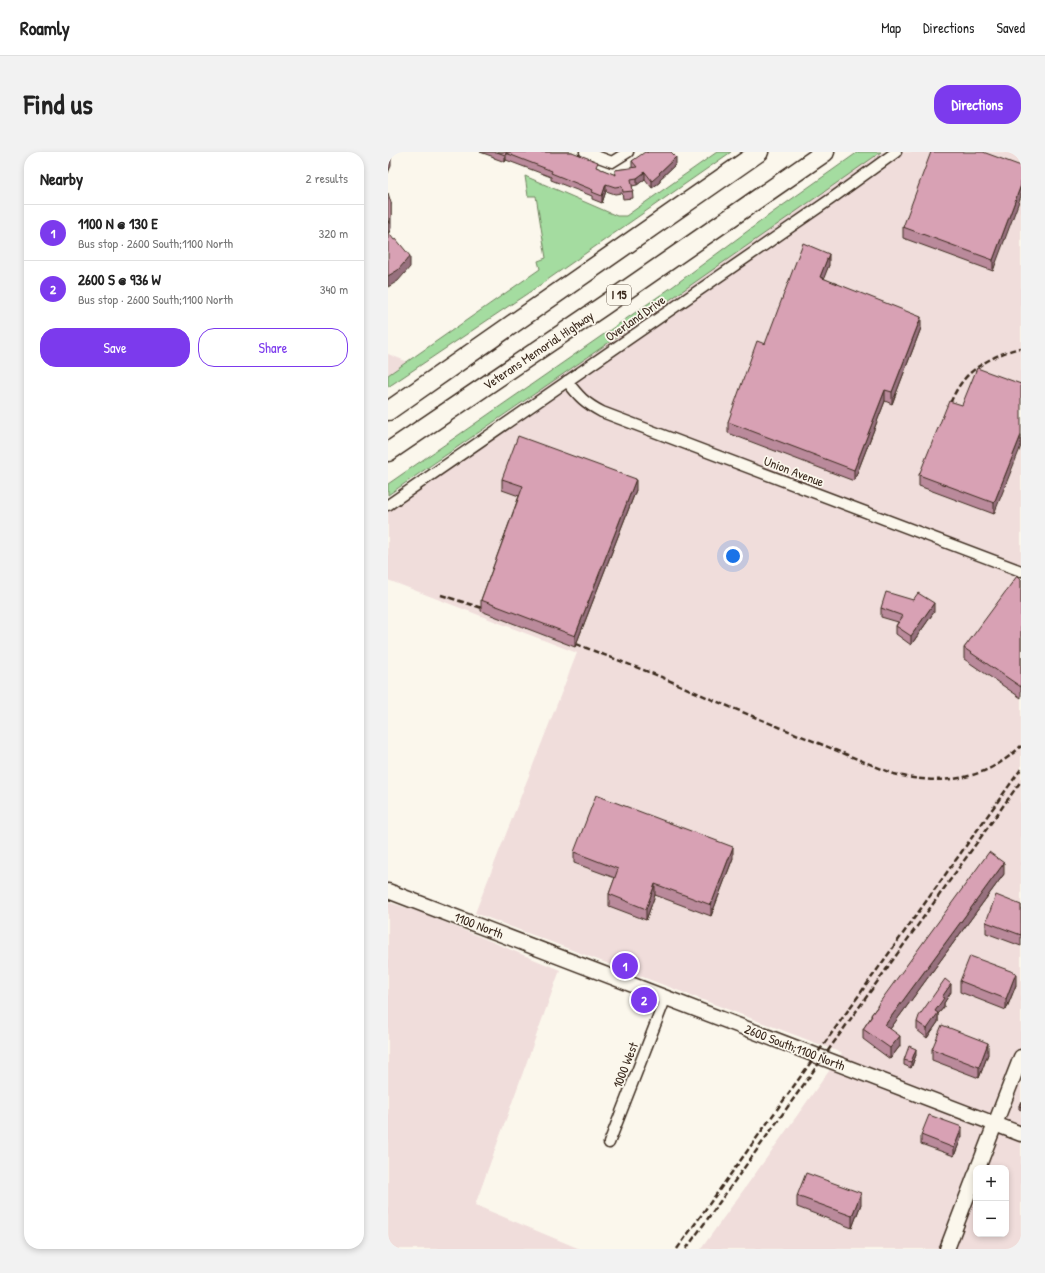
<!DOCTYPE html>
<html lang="en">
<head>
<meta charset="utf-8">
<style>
  body { margin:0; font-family:"Patrick Hand",sans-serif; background:#f2f2f2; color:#222 }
  .controls { position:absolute; right:12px; bottom:12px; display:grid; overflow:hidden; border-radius:8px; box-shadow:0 2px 6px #0003 }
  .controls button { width:36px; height:36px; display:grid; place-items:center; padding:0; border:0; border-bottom:1px solid #e0e0e0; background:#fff; color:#222; font:20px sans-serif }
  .you { position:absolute; left:345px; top:404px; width:14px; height:14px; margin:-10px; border:3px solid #fff; border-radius:50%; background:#1a73e8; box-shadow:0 0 0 6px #1a73e833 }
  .badge { display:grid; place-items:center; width:26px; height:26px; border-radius:50%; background:#7c3aed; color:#fff; font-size:13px; font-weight:700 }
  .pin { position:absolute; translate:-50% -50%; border:2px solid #fff; box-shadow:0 1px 4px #0006 }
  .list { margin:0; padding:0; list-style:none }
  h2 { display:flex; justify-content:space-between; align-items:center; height:52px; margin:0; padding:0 16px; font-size:17px }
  h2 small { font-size:13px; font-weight:400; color:#767676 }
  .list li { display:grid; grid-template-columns:26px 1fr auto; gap:12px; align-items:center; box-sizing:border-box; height:56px; padding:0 16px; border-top:1px solid #e0e0e0 }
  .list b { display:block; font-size:15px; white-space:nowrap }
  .list p { margin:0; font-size:13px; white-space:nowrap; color:#767676 }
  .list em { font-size:13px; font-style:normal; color:#767676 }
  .actions { display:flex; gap:8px; padding:12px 16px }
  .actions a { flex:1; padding:9px 0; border:1px solid #7c3aed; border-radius:16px; text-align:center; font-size:14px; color:#7c3aed }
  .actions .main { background:#7c3aed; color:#fff }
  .map { position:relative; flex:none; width:633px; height:1097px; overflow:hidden; border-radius:16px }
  header { display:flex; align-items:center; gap:24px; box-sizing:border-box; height:56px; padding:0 20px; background:#fff; border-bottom:1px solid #e0e0e0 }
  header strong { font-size:19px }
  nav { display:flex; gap:22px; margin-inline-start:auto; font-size:14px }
  .intro { display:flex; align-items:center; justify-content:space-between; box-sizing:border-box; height:96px; padding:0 24px }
  h1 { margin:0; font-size:28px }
  .button { padding:10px 18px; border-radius:16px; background:#7c3aed; color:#fff; font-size:14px; font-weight:700 }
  main { display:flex; gap:24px; padding:0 24px }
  aside { flex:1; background:#fff; border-radius:16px; box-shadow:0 2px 6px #0003 }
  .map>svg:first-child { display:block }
  .built { fill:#f0dddb; fill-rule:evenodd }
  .green { fill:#a4dca0; stroke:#70835f }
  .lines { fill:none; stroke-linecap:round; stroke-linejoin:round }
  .street-casing { stroke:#3b2a1e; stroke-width:13 }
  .secondary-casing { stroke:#3b2a1e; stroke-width:17 }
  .highway-casing { stroke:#3b2a1e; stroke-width:21 }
  .street { stroke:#fbf7ec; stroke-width:10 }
  .secondary { stroke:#fbf7ec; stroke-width:14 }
  .highway { stroke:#fbf7ec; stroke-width:18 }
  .rail { stroke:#3b2a1e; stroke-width:2.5; stroke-dasharray:6 3; stroke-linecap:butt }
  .wall { fill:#ba8a9b; stroke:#3b2a1e }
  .shaded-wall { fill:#97717e; stroke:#3b2a1e }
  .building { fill:#d8a1b4; stroke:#3b2a1e }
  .labels { text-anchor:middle; stroke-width:3.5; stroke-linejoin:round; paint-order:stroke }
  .shield { fill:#fbf7ec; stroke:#75685c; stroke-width:1 }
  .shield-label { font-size:12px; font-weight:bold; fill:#3b2a1e }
  .street-label { font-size:13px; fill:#3b2a1e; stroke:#fbf7ec }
</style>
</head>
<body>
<header>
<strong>Roamly</strong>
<nav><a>Map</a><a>Directions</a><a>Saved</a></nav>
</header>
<div class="intro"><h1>Find us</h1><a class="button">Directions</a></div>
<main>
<aside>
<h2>Nearby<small>2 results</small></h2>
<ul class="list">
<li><span class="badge">1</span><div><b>1100 N @ 130 E</b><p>Bus stop · 2600 South;1100 North</p></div><em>320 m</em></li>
<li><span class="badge">2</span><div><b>2600 S @ 936 W</b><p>Bus stop · 2600 South;1100 North</p></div><em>340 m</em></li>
</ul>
<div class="actions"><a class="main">Save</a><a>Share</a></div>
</aside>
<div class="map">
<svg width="633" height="1097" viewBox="0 0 633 1097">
  <rect width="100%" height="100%" fill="#fbf7ec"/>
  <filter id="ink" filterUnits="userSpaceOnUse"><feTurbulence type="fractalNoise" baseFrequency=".025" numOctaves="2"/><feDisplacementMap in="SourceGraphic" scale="8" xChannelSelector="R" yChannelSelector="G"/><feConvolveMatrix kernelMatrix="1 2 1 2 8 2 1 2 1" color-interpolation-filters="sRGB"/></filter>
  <g filter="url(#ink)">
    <!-- built -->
    <g class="built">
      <path d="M 482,0 L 633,0 L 633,1097 L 313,1097 L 454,901 L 87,761 L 189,501 L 0,428 L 0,360 L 212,190 ZM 588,1016 L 618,1016 L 618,1082 L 588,1082 Z"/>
      <polygon points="0,202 20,210 0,223"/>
      <polygon points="0,750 32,760 172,818 87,1053 192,1097 0,1097"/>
    </g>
    <!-- green -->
    <g class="green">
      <polygon points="329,0 343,0 152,133 0,235 0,223 152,117 150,109 158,106 148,44 140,44 137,24 229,64 238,64"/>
      <polygon points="470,0 493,0 210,198 0,343 0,332 284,135 384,61"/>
    </g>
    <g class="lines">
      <!-- street casing -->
      <g class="street-casing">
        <g id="street">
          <polyline points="197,0 224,10 240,0"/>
          <path d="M 179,229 C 191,245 197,251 214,260 L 633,419"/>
          <polyline points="0,353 443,47 508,0"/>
          <polyline points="221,991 278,845"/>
        </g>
      </g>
      <!-- secondary casing -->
      <g class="secondary-casing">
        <g id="secondary">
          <polyline points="0,739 633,982"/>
          <polyline points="590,1016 633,905"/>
          <polyline points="559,1097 588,1021"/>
        </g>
      </g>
      <!-- highway casing -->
      <g class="highway-casing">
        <g id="highway">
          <polyline points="0,259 371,0"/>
          <polyline points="0,300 215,154 437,0"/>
        </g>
      </g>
      <!-- street -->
      <use href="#street" class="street"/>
      <!-- secondary -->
      <use href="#secondary" class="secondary"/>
      <!-- highway -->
      <use href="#highway" class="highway"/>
      <!-- rail -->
      <g class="rail">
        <path d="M 559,259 C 564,246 570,233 580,223 C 592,211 616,199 633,196"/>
        <polyline points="53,443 94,456"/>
        <path d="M 188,492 L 271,524 L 325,548 L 506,622 C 553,634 597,629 633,594"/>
        <polyline points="289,1097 633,617"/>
        <polyline points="298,1097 633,629"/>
      </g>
    </g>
    <!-- wall -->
    <g class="wall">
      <polygon points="92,0 184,0 210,16 227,23 227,18 244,16 244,9 259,1 288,12 272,27 272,30 264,36 257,27 249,33 244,34 245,46 235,47 234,41 227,42 218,39 214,51 204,47 204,44 163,28 163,25 118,8 117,10 106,6 106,5"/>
      <polygon points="633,14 605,119 515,86 515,75"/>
      <polygon points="441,113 435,126 533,176 504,252 497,249 466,329 340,281 340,270 377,192"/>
      <polygon points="633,232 606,362 531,334 531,323 574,253"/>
      <polygon points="114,327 248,338 187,495 93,459 93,448 131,344 114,338"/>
      <polygon points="633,427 633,546 576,507 576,496"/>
      <polygon points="525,448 546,460 523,493 508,482 508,474 510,470 493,465 493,456"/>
      <polygon points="186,700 345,706 323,764 267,743 258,768 221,754 221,742 227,726 186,711"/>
      <polygon points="616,722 502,877 512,894 502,907 475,887 475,877 483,865 483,863 489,855 489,854"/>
      <polygon points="633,753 633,794 598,781 598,770"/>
      <polygon points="572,829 628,833 618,858 572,840"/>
      <polygon points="563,840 556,851 556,855 550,862 550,870 539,886 529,878 529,870"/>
      <polygon points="544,897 600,902 591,926 544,908"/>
      <polygon points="528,903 523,916 516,913 516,908"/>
      <polygon points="633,949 633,958 631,957 631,954"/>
      <polygon points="533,983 574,984 566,1004 533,992"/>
      <polygon points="409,1044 473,1052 464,1076 409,1055"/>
    </g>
    <!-- shaded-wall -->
    <g class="shaded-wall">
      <polygon points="118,1 118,8 117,10 117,3"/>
      <polygon points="3,3 3,14 0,21 0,9"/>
      <polygon points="288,5 288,12 272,27 272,30 264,36 264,29 271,21"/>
      <polygon points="257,20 257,27 249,33 249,26"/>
      <polygon points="218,32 218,39 214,51 214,44"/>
      <polygon points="633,33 633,44 605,119 605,108"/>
      <polygon points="3,51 3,76 0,83 0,71"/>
      <polygon points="441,102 441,113 432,136 432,125"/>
      <polygon points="22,104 22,115 10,129 0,135 0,124"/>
      <polygon points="533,165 533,176 504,252 504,240"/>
      <polygon points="497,238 497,249 466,329 466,318"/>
      <polygon points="633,283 633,294 606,362 606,351"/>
      <polygon points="248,327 248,338 187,495 187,484"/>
      <polygon points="546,451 546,460 523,493 523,484"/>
      <polygon points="345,695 345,706 323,764 323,753"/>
      <polygon points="616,711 616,722 497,884 497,873"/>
      <polygon points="267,732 267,743 258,768 258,757"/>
      <polygon points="628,821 628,833 618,858 618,847"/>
      <polygon points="563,832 563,840 556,851 556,855 550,862 550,870 539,886 539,877 547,859 554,845"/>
      <polygon points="512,884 512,894 502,907 502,896"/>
      <polygon points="600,891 600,902 591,926 591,915"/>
      <polygon points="528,897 528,903 523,916 523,910"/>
      <polygon points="574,975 574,984 566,1004 566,996"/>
      <polygon points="473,1041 473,1052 464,1076 464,1064"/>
    </g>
    <!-- building -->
    <g class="building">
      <polygon points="109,0 184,0 210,10 208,15 228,23 227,18 249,15 244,9 257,0 259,0 259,1 260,0 283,0 288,5 271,21 272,22 264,29 257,20 249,26 243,27 245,39 235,40 234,34 227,35 218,32 214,44 204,40 205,38 163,21 164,19 118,1 117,3"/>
      <polygon points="543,0 595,0 633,14 633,33 605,108 515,75"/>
      <polygon points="0,1 3,3 0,9"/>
      <polygon points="0,41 3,51 3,64 0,71"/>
      <polygon points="0,80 6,88 8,87 22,104 10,118 0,124"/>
      <polygon points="415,91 441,102 432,125 533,165 504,240 497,238 466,318 340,270 369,189 377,192"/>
      <polygon points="589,216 633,232 633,283 606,351 531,323 561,249 574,253"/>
      <polygon points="130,284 248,327 187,484 93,448 135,334 114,327"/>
      <polygon points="629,424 633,427 633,535 576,496"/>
      <polygon points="498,440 525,448 530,441 546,451 523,484 508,474 515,464 493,456"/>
      <polygon points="208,643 345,695 323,753 267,732 258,757 221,742 230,717 186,700"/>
      <polygon points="601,700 616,711 497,873 512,884 502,896 475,877 484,864 483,863 490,854 489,854"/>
      <polygon points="608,743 633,753 633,783 598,770"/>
      <polygon points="582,804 628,821 618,847 572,829"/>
      <polygon points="557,827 563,832 554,845 556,846 547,859 550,861 539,877 529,870 531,864"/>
      <polygon points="554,873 600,891 591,915 544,897"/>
      <polygon points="521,894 528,897 523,910 516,908"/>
      <polygon points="633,949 633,955 631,954"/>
      <polygon points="541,963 574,975 566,996 533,983"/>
      <polygon points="418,1021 473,1041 464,1064 409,1044"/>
    </g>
  </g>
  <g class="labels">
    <!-- shield labels -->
    <rect class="shield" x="219" y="133" width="24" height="20" rx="3"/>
    <g class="shield-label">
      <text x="231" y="147">I 15</text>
    </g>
    <!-- street labels -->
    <g class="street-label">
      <text transform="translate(247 166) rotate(-35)" y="5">Overland Drive</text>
      <text transform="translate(150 198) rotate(-34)" y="5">Veterans Memorial Highway</text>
      <text transform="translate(406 319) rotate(21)" y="5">Union Avenue</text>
      <text transform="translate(91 773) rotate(21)" y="5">1100 North</text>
      <text transform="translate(407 895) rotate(21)" y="5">2600 South;1100 North</text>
      <text transform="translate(237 913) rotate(-69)" y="5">1000 West</text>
    </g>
  </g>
</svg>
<div class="controls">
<button>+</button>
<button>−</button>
</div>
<div class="you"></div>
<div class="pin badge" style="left:237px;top:814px">1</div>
<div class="pin badge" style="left:256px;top:848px">2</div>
</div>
</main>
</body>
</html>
